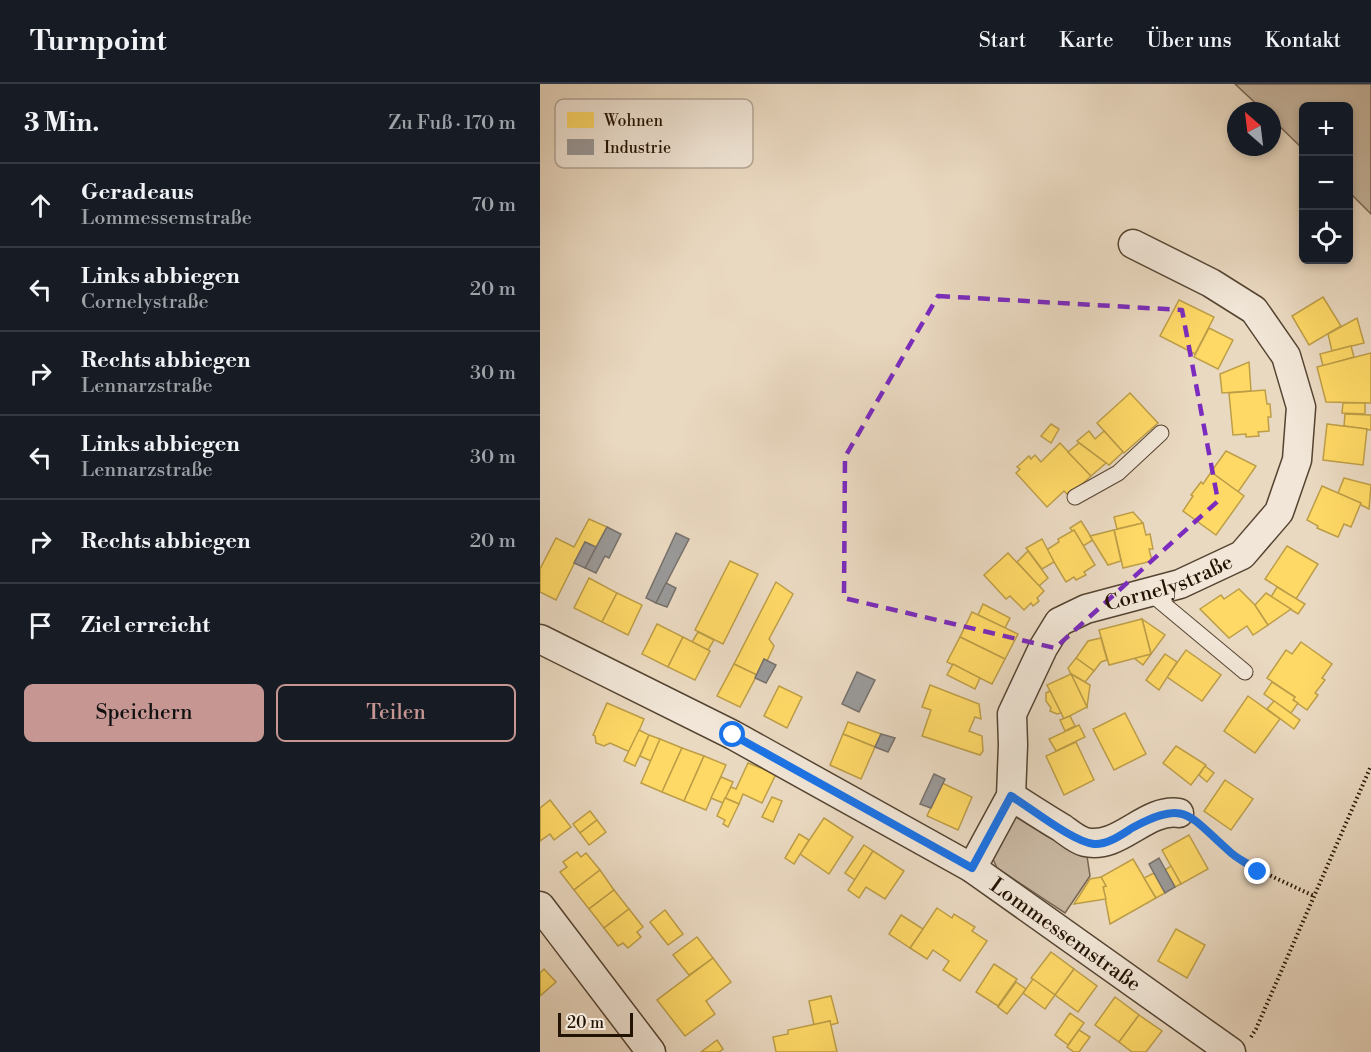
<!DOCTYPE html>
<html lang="de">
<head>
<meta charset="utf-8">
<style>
  body { margin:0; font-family:"Libre Bodoni",serif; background:#242831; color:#f1f3f6 }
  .controls { position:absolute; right:18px; top:18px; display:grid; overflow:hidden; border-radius:9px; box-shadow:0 3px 9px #0003 }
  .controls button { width:54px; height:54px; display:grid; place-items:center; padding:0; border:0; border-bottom:2px solid #363941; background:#171b24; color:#f1f3f6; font:30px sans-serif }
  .compass { position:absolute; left:687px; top:18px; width:54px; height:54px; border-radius:50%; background:#171b24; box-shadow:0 3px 9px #0003; rotate:332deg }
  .scale { position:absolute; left:18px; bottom:15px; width:75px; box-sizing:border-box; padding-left:6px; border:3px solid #231302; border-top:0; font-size:16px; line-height:21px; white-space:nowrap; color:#231302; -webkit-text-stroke:4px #f1e6d7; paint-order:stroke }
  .stop { position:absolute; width:18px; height:18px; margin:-14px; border:4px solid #1a73e8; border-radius:50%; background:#fff }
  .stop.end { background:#1a73e8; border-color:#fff; box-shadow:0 2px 6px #0008 }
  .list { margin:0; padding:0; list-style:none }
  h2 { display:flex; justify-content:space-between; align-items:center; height:78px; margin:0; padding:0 24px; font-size:26px }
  h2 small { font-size:20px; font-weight:400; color:#9ea1a6 }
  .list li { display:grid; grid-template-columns:39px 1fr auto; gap:18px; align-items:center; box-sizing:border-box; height:84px; padding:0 24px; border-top:2px solid #363941 }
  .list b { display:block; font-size:22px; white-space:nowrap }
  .list p { margin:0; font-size:20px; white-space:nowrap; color:#9ea1a6 }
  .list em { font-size:20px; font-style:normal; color:#9ea1a6 }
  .actions { display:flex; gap:12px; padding:18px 24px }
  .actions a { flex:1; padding:14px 0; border:2px solid #c59692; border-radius:9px; text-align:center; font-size:21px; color:#c59692 }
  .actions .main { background:#c59692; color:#111 }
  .icon { flex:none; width:33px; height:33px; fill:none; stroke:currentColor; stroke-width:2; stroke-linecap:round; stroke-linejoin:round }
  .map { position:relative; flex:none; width:831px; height:968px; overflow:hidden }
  header { display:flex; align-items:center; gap:36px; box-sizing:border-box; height:84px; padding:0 30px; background:#171b24; border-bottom:2px solid #363941 }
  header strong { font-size:28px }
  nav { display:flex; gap:33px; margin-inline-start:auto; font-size:21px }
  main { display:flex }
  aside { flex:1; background:#171b24 }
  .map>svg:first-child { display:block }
  .green { fill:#c8b7a1; stroke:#766552; stroke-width:1.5 }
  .homes { fill:#ffd966; stroke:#bd9e48; stroke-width:1.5 }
  .industry { fill:#999; stroke:#76716c; stroke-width:1.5 }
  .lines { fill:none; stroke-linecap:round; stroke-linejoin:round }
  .service-casing { stroke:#554432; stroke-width:17 }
  .minor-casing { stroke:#554432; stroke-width:31 }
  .path { stroke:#231302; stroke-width:4; stroke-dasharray:1.5 3; stroke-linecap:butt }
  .service { stroke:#f1e6d7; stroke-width:15 }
  .minor { stroke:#f1e6d7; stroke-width:28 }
  .route { stroke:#1a73e8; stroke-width:8 }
  .marked { fill:none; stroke:#7b2cbf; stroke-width:4.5; stroke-dasharray:12 8; stroke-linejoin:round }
  .labels { text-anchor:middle; stroke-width:6; stroke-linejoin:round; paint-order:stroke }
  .street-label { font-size:21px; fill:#231302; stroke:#f1e6d7 }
  .key { fill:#f1e6d7; stroke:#b3a797; stroke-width:1.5 }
  .key-label { font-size:16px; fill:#231302 }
</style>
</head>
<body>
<header>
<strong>Turnpoint</strong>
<nav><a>Start</a><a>Karte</a><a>Über uns</a><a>Kontakt</a></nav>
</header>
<main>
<aside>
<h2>3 Min.<small>Zu Fuß · 170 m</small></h2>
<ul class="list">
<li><svg class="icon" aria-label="ahead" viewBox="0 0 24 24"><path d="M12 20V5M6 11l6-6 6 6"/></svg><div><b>Geradeaus</b><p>Lommessemstraße</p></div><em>70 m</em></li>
<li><svg class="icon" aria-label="left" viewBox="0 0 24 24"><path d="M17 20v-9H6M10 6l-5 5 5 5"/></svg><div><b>Links abbiegen</b><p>Cornelystraße</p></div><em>20 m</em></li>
<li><svg class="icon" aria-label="right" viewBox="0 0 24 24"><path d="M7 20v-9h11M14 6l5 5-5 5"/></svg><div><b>Rechts abbiegen</b><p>Lennarzstraße</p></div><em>30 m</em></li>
<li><svg class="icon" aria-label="left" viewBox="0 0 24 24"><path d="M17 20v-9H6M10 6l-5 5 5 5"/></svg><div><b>Links abbiegen</b><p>Lennarzstraße</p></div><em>30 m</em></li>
<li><svg class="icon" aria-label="right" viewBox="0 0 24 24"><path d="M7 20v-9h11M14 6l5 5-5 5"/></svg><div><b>Rechts abbiegen</b></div><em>20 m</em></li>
<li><svg class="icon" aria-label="arrive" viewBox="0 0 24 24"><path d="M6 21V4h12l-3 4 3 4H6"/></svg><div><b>Ziel erreicht</b></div></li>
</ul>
<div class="actions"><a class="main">Speichern</a><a>Teilen</a></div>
</aside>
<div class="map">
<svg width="831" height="968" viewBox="0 0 831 968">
  <rect width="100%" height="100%" fill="#ead9c1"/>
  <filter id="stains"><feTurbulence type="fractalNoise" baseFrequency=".00333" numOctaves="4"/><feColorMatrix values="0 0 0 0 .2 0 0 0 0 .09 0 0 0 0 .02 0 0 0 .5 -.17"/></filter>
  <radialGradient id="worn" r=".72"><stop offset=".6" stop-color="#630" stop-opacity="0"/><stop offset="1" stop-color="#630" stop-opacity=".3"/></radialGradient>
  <!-- green -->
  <g class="green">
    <polygon points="695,0 831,0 831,130 809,108 808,22 764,22 763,65 732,35 732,27 724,27"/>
    <polygon points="473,731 547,772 550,792 525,829 457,784 453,775"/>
  </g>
  <!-- homes -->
  <g class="homes">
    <polygon points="783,213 801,242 769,261 752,232"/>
    <polygon points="639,216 674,233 655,270 620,252"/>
    <polygon points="817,234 824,259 792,267 788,250"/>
    <polygon points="669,244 693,256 678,285 654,273"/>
    <polygon points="811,262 814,273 783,282 780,270"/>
    <polygon points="831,269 831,319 786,318 777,283"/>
    <polygon points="709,278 711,307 682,309 680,290"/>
    <polygon points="725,306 727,320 730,320 731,333 728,333 729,347 718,348 719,352 706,353 706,350 693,351 689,309"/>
    <polygon points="590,309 618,339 584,369 557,339"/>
    <polygon points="803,319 825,319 825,330 802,329"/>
    <polygon points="805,330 831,331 831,346 804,342"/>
    <polygon points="511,340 519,345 511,359 501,352"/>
    <polygon points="787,340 827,345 823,381 783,376"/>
    <polygon points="549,347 555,355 564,347 583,368 569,381 537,357"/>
    <polygon points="520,359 551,392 529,412 524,407 507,423 476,389 480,385 477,383 489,372 491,375 495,371 501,378"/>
    <polygon points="539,359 566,379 551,392 528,368"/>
    <polygon points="686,367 716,382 698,408 671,388"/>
    <polygon points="671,388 704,412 676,451 643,427 653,412 651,411 661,398 663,400"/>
    <polygon points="804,394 831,401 829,425 798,409"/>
    <polygon points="782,402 821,419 811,443 804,440 798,453 777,444 778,442 767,436"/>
    <polygon points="593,428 603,439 577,445 574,433"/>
    <polygon points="49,435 67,443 56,463 45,458 16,516 0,508 0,485 16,454 34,463"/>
    <polygon points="541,437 553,456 543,462 530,444"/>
    <polygon points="603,439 606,451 610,450 613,465 609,465 612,477 583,484 574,446"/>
    <polygon points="534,446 555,481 544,488 546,491 536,496 534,493 526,498 505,463 508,465 519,458 518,455"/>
    <polygon points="574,446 581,477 568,481 550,452"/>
    <polygon points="502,455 514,478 502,485 486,464"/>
    <polygon points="747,462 778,480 756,515 725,495"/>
    <polygon points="488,467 508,494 499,502 477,478"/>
    <polygon points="468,469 504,507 497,514 499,517 493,522 491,519 484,526 470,512 466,515 444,491"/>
    <polygon points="190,477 218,490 183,560 155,546"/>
    <polygon points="49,494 77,509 62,538 34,524"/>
    <polygon points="236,498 253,510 229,555 234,562 227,577 224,575 217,591 194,580"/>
    <polygon points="737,503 765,520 758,530 731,513"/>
    <polygon points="699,505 715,521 728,541 713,551 707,542 689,554 660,525 681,511 684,515"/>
    <polygon points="77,509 102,521 88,551 62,538"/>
    <polygon points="726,509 751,525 728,541 715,521"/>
    <polygon points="443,520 470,534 465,544 438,531"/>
    <polygon points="432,528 478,550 465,575 420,553"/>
    <polygon points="602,535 625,551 603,581 594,574 611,570"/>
    <polygon points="602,535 611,570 569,581 559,546"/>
    <polygon points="117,540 143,553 128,583 102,570"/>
    <polygon points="158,548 174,556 168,566 152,558"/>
    <polygon points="143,553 170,567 155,596 128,583"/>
    <polygon points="420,553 465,575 452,600 407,578"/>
    <polygon points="561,554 567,576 561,578 554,587 536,574 548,557"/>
    <polygon points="761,558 792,580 782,594 785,596 775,609 778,611 767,626 753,616 755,613 727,594 746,566 752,570"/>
    <polygon points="646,566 681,591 662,617 627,593"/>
    <polygon points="625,570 637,578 619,606 606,596"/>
    <polygon points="536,574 554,587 545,598 531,590 528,584"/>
    <polygon points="194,580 217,591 200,623 177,612"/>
    <polygon points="413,580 440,594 435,605 407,591"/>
    <polygon points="531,590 550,601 547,623"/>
    <polygon points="531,590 547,623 524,635 507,601"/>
    <polygon points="732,598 755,613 753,616 758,619 751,629 724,610"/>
    <polygon points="390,601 439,620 441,635 435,633 429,647 442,652 443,667 440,671 382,652 391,626 382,623"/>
    <polygon points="239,602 262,613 247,644 224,632"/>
    <polygon points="510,607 521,629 517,630 510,627 511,624 506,617 506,609"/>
    <polygon points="708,612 740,635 715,669 684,647"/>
    <polygon points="734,617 760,636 754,645 727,625"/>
    <polygon points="67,619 104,635 90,668 70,659 64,662 56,659 55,652 53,651"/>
    <polygon points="585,629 606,670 574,686 553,645"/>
    <polygon points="530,632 535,642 525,647 520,636"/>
    <polygon points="308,638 341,650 335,663 303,650"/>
    <polygon points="539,641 545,653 516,667 509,655"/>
    <polygon points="99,646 109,651 95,682 84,677"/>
    <polygon points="303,650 335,663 321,695 290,681"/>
    <polygon points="109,651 120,655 111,677 100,672"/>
    <polygon points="120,655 142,664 122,708 101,699"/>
    <polygon points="536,658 554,696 524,711 506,672"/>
    <polygon points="636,662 666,681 651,701 623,679"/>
    <polygon points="142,664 164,672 144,717 122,708"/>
    <polygon points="164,672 186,681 166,726 144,717"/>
    <polygon points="208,679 236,690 222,719 203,710 199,720 185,714 191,703 196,705"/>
    <polygon points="665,682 674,689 667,698 659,691"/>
    <polygon points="181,693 193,698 183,719 171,714"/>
    <polygon points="685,696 713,715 691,746 664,727"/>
    <polygon points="402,699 432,713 418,746 387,732"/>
    <polygon points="232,713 242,717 233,738 222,733"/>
    <polygon points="185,714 199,720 188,743 183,740 185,736 177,732"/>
    <polygon points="10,716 31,743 14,756 10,750 0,757 0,724"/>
    <polygon points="50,727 57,736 40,749 33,740"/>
    <polygon points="284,734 313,753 289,790 260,770"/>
    <polygon points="57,736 66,748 49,761 40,749"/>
    <polygon points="259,750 269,756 254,780 245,774"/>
    <polygon points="649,751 668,785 641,800 622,766"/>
    <polygon points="324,761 333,767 315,796 305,789"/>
    <polygon points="333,767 364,787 345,815 326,803 319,814 308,806"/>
    <polygon points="37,768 41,773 46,769 60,786 34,806 20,788 27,783 23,778"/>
    <polygon points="593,775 616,814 570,840 563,803 566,802 561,793"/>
    <polygon points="631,782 641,800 635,803 625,786"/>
    <polygon points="60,786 74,806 49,825 34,806"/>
    <polygon points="614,789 625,809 616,814 604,794"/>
    <polygon points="561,793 566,802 563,803 566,815 534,820 550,795"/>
    <polygon points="74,806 89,825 64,844 49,825"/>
    <polygon points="397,824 412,834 414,830 435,843 432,847 447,857 420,897 403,886 409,877 393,866 387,875 370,864"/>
    <polygon points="89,825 103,843 97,848 101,853 88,864 83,859 78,862 64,844"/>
    <polygon points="125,826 143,850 128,861 110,838"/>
    <polygon points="361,831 383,845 370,864 349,850"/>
    <polygon points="636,845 665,861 647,894 618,877"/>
    <polygon points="157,853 173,874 149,891 133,871"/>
    <polygon points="511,868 534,885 515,911 491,894"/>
    <polygon points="173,874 191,898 166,917 175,930 145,952 117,916"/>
    <polygon points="454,880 477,895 458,922 436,908"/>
    <polygon points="4,885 16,898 0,912 0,889"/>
    <polygon points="534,885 557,902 538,928 515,911"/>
    <polygon points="493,895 515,911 505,925 483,909"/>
    <polygon points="476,898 486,905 467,930 458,923"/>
    <polygon points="291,912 298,939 290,941 290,937 274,941 269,917"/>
    <polygon points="575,913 599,931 579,958 555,941"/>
    <polygon points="530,929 544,939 528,961 515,951"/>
    <polygon points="599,931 622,947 606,968 592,968 579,958"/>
    <polygon points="290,937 297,968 236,968 233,953 248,950 248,946"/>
    <polygon points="539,946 550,953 539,968 534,968 527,963"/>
    <polygon points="177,956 183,965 179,968 161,968"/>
  </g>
  <!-- industry -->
  <g class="industry">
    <polygon points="67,443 81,450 69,474 65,472 56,489 45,484"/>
    <polygon points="136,449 149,455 116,519 106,514"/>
    <polygon points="45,458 56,463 45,484 34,479"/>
    <polygon points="126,499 136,504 127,523 116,519"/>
    <polygon points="224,575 236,581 226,599 215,594"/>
    <polygon points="317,588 335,596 319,628 302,620"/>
    <polygon points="341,650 355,654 348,668 335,663"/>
    <polygon points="394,690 405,695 391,724 380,720"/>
    <polygon points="619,774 635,803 625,809 609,780"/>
  </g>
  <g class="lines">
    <!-- service casing -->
    <g class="service-casing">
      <g id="service">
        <polyline points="535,413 578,389 621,349"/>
        <polyline points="609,508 705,588"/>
      </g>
    </g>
    <!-- minor casing -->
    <g class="minor-casing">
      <g id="minor">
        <path id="s1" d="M 0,555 L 193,651 L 432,784 L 691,968"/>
        <path d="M 471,712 C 488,723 505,734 522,744 C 529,749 537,756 545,758 C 580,766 605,724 639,729"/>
        <path id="s2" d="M 432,784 L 471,712 L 473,661 L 472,630 L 503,564 L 519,538 L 546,525 L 640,500 L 702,471 L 739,428 L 757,376 L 761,323 L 746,272 L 714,226 L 671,199 L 593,160"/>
        <polyline points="0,822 111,968"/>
      </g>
    </g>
    <!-- path -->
    <g class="path">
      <polyline points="661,743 701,778 774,812"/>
      <polyline points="711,953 716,945 831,682"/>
    </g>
    <!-- service -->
    <use href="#service" class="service"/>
    <!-- minor -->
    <use href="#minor" class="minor"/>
  </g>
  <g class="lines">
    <!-- route -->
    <path class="route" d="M 193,651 L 432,784 L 471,712 C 491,724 533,758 554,760 C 567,761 581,751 592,744 C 646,715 648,731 689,767 C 698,776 709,779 718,788"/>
  </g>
  <!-- marked area -->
  <path class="marked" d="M 398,212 L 642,226 L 678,417 L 515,564 L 304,514 L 305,373 Z"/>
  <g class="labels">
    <!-- street labels -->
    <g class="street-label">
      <text dy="7" stroke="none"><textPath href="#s2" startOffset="384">Cornelystraße</textPath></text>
      <text dy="7" stroke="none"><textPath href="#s1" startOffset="604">Lommessemstraße</textPath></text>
    </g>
  </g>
  <!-- legend -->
  <rect x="15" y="15" width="198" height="69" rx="9" class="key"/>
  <rect x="27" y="28" width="27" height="16" fill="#ffd966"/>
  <rect x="27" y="55" width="27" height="16" fill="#999"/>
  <g class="key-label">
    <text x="64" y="42">Wohnen</text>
    <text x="64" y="69">Industrie</text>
  </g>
  <rect width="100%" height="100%" filter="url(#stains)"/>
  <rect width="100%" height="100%" fill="url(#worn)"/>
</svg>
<div class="controls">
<button>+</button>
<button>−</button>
<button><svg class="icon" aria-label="locate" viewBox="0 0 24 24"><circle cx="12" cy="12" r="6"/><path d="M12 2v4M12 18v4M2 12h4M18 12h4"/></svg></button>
</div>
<svg class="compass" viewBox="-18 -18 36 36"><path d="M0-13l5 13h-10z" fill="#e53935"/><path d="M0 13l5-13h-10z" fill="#9ea1a6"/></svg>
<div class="scale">20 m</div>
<div class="stop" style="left:193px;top:651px"></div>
<div class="stop end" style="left:718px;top:788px"></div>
</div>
</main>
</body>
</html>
